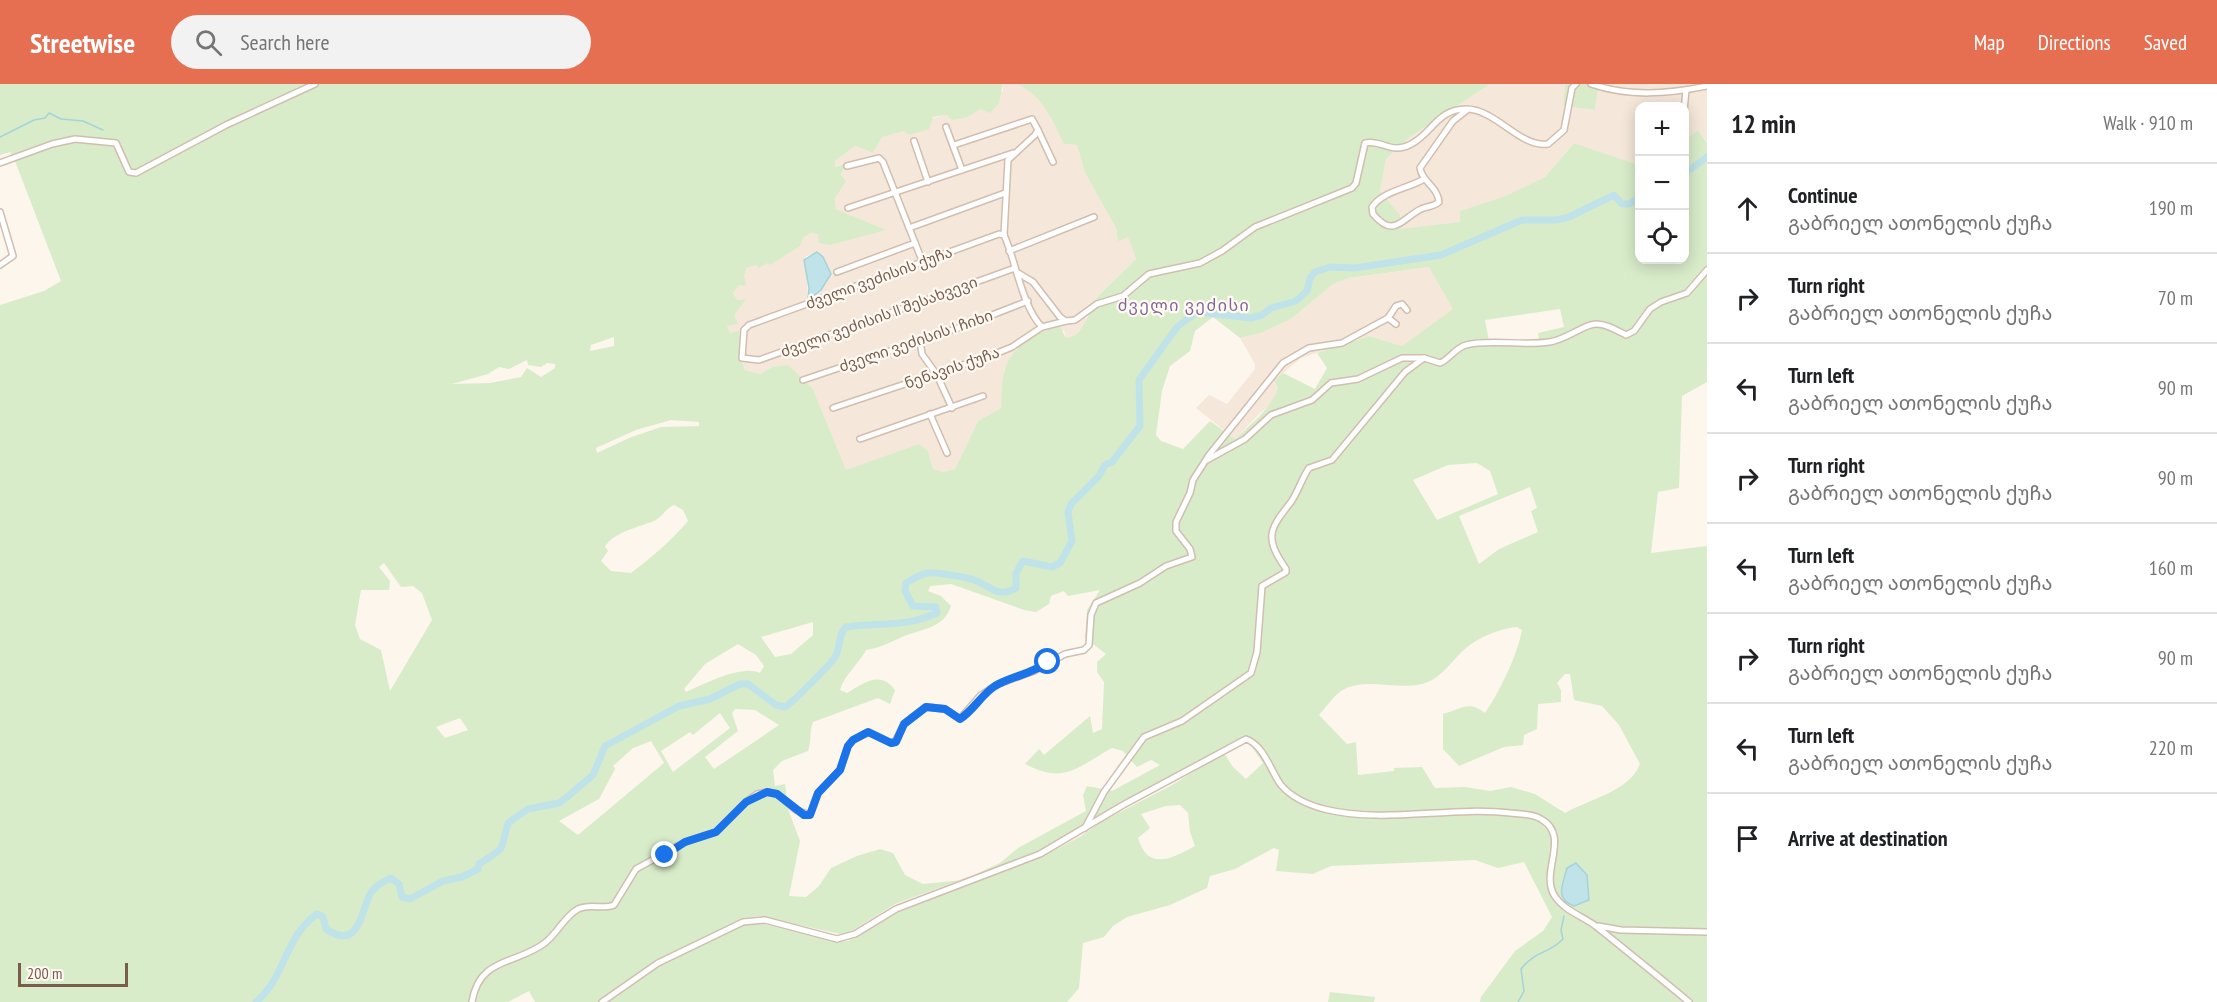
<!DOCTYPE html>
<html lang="en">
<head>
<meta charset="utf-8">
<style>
  body { margin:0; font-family:"PT Sans Narrow","Noto Sans Georgian",sans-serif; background:#f2f2f2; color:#202124 }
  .controls { position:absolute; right:18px; top:18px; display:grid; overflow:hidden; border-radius:12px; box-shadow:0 3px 15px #0003 }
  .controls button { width:54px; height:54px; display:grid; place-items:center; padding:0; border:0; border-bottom:2px solid #e0e0e0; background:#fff; color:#202124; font:30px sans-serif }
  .scale { position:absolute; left:18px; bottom:15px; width:110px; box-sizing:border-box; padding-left:6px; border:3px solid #7a5c4d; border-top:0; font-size:16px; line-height:21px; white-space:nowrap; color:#7a5c4d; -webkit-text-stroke:4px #fffaf3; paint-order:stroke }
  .stop { position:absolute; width:18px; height:18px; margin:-14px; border:4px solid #1a73e8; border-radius:50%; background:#fff }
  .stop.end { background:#1a73e8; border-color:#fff; box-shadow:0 2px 6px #0008 }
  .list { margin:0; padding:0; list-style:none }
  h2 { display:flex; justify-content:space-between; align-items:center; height:78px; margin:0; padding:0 24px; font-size:26px }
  h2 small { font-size:20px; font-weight:400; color:#757577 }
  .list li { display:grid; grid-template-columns:39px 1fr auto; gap:18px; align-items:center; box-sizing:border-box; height:90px; padding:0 24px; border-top:2px solid #e0e0e0 }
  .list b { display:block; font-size:22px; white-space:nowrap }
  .list p { margin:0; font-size:20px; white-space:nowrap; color:#757577 }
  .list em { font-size:20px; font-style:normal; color:#757577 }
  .icon { flex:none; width:33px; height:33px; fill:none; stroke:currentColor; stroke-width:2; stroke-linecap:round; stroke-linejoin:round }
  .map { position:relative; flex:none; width:1707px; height:918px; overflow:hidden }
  header { display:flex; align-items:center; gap:36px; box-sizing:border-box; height:84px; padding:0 30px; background:#e76f51; color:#fff }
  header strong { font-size:28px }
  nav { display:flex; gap:33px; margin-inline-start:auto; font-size:21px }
  .search { width:420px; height:54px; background:#f2f2f2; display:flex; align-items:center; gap:15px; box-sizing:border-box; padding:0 21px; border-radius:33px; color:#757577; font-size:22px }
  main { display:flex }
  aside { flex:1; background:#fff }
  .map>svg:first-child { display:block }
  .residential { fill:#f5e8da; fill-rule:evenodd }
  .green { fill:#d8ecc9; fill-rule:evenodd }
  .water { fill:#bfe3e8; stroke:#a5d3da; stroke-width:1.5 }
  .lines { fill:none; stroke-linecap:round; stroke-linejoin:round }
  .stream { stroke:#a5d3da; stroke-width:1.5 }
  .river { stroke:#bfe3e8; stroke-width:7 }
  .minor-casing { stroke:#d1beb0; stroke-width:8 }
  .minor { stroke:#fff; stroke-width:5 }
  .route { stroke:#1a73e8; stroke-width:8 }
  .labels { text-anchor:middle; stroke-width:4.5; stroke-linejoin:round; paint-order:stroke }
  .street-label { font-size:15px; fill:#7a5c4d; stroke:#fffaf3 }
  .neighbourhood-label { font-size:16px; letter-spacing:1.5px; fill:#846695; stroke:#fffaf3 }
</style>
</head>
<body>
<header>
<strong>Streetwise</strong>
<div class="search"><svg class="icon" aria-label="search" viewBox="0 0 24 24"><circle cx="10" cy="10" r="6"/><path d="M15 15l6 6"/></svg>Search here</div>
<nav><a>Map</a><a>Directions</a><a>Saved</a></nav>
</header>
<main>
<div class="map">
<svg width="1707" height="918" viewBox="0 0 1707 918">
  <rect width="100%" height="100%" fill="#fdf6ec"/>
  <!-- residential -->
  <g class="residential">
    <path d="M 1003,0 L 1017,0 L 1031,6 L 1046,23 L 1064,60 L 1077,61 L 1085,89 L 1116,144 L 1118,156 L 1128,152 L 1136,175 L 1091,219 L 1095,224 L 1087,231 L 1084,242 L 1072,254 L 1066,254 L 1064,246 L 1004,286 L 1001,324 L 978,337 L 955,385 L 943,388 L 933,385 L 928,367 L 919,360 L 846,387 L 813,305 L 772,283 L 760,290 L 745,286 L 739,271 L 739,247 L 730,249 L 726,242 L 745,215 L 737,216 L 733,209 L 745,184 L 756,181 L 812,149 L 866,149 L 885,146 L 836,125 L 835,114 L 845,79 L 834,83 L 835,77 L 855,62 L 873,69 L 882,53 L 933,34 L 947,31 L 968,33 L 1003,7 ZM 812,171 L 830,190 L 821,206 L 808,215 L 806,172 Z"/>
    <polygon points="1490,0 1565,0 1563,22 1595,26 1599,0 1707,0 1707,58 1698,46 1685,56 1684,22 1640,22 1639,81 1574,59 1545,93 1461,138 1401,146 1400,131 1380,107 1386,75 1410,53"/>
    <polygon points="1430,183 1454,225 1402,262 1369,252 1301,274 1275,296 1278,304 1272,320 1261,328 1235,355 1196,324 1209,311 1227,320 1255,285 1255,280 1240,254 1261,249 1291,235 1333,200 1349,194"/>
  </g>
  <!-- green -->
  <g class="green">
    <path d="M 0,0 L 1003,0 L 999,19 L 990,29 L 980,25 L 968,33 L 952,36 L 947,31 L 933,33 L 929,45 L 909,51 L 904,47 L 882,53 L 873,69 L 855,62 L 835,77 L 835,83 L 846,79 L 841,91 L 846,97 L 835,114 L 836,125 L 886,146 L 830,161 L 819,159 L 818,150 L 811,149 L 803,154 L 800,162 L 770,181 L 767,179 L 759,184 L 756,181 L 746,184 L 744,191 L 746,202 L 739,201 L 733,209 L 737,216 L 746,215 L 734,231 L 738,240 L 727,242 L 730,249 L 739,246 L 739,271 L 745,286 L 760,290 L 772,283 L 788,281 L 813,305 L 846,386 L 919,360 L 928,367 L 933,385 L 943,388 L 955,385 L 978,337 L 1001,324 C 1002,312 1001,297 1005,285 C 1010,265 1040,245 1060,243 L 1066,254 C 1083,253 1084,234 1094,224 L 1091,219 L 1136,175 L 1128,153 L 1118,157 L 1116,144 L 1085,89 L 1077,61 L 1064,60 C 1052,36 1043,11 1017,0 L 1490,0 L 1410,53 L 1386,75 L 1380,107 L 1400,131 L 1401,145 L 1460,138 L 1460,127 L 1506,112 L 1545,93 L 1574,59 L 1639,81 L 1640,176 L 1684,176 L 1685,56 L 1698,46 L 1707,59 L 1707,298 L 1682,312 L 1679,404 L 1658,408 L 1651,469 L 1707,462 L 1707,918 L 1480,918 L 1481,913 L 1515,867 L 1543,847 L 1552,833 L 1524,778 L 1498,784 L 1475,776 L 1331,782 L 1313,790 L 1276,787 L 1279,766 L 1274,764 L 1235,785 L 1210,792 L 1207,804 L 1170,821 L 1127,833 L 1113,842 L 1104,853 L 1083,859 L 1079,904 L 1067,918 L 535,918 L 529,907 L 508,918 L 0,918 L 0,221 L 44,207 L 61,197 L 15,77 L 10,68 L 0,71 ZM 1429,183 L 1453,225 L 1402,262 L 1369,252 L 1317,269 L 1327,284 L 1315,305 L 1283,289 L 1274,296 L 1278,304 C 1271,325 1252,339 1235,355 L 1210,337 L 1183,365 L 1161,357 L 1156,351 L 1162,307 L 1170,282 L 1190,267 L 1195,247 L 1213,233 L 1240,254 L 1261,249 L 1291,235 L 1333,200 L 1349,194 ZM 1560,225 L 1564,243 L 1538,249 L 1539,256 L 1489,257 L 1485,236 ZM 614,253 L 614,262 L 590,267 L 591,261 ZM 527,276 L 528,281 L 541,283 L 547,279 L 555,280 L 555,284 L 541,293 L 527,284 L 521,293 L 490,299 L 452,300 L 488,290 L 499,283 L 509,285 ZM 671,336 L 699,338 L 699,342 L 661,343 L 629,354 L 597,369 L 596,364 L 636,346 ZM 1477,379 L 1490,387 L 1498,410 L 1437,436 L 1413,396 L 1448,381 ZM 1530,403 L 1537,424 L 1531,427 L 1538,448 L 1499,465 L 1479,480 L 1459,432 ZM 674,421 L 683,426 L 688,437 C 671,457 652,473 631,489 L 611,487 L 601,477 L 608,467 L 605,462 C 618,446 638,444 656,436 C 663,432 666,424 674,421 ZM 384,479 L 401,503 L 413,502 L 422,509 L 432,536 L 390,607 L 381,566 L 360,555 L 355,541 L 361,506 L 389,506 L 390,497 L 379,483 ZM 951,500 L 1024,526 L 1036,528 L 1049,520 L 1051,512 L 1064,507 L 1068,512 L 1100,506 L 1087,526 L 1085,554 L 1106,570 L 1097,578 L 1097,588 L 1104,598 L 1102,645 L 1093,649 L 1090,632 L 1044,671 L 1039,665 L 1025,680 C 1065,701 1077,683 1112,664 L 1123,667 L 1137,683 L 1151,676 L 1160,681 L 1112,707 L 1087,702 L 1083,711 L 1086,727 L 1018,764 L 1000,779 L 963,796 L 923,800 L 905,791 L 893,769 L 880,765 L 857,772 L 831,784 L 819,802 L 806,813 L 789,812 L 800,757 L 788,725 L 785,700 L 775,702 L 773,686 L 782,677 L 808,667 C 812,656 809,648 813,638 L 878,614 L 890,620 L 895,606 C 880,586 864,599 847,609 L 840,606 C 844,591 859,580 866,566 C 880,564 889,559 902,553 C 920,545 944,545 951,522 L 941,512 L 928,507 L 930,502 ZM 813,538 L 813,551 L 791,570 L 775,573 L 761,553 ZM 1517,543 L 1522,546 C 1517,572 1500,607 1485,629 C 1468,616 1462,625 1443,630 L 1443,665 L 1459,682 L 1504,663 L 1523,661 L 1524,651 L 1537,645 L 1538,620 L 1561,618 L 1561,606 L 1557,599 L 1565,590 L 1570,590 L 1574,616 L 1602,622 L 1619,641 L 1640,680 C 1629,708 1589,715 1565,729 L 1535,710 L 1511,703 L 1490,707 L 1465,703 L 1435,704 L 1422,683 L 1394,684 L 1394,687 L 1358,691 L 1356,658 L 1347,660 L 1319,631 C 1325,624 1333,613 1341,607 C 1367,590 1405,611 1432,596 C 1446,588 1454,574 1466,564 C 1479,553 1501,544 1517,543 ZM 738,560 L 756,571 L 764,582 L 760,589 C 742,580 704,600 686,608 L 684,605 L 705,580 ZM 735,625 L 755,626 L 779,641 L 714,685 L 705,673 L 738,647 L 732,629 ZM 720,629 L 730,644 L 673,688 L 661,667 L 690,648 L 693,651 ZM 460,634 L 468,646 L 445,654 L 436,643 ZM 1236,656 L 1249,659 L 1263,679 L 1246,695 L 1233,683 L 1224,669 L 1172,701 L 1101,738 L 1081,752 L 1042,773 L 899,828 L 848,857 L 835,858 L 764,840 L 746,841 L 744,834 L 758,832 L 845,851 L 895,820 L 1039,767 L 1071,751 L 1120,718 L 1166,696 ZM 651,657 L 664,679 L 578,751 L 559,737 L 599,715 L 615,685 L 613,682 L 633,664 ZM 1180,721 L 1188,729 L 1190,748 L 1195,762 C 1173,774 1148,788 1138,754 L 1150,744 L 1141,730 L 1166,722 ZM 1567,784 L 1587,803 L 1589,816 L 1566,789 Z"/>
    <polygon points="1565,0 1599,0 1595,26 1563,22"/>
    <polygon points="1330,908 1375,913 1374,918 1328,918"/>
  </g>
  <!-- water -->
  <g class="water">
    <polygon points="817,168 823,173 831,190 821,206 808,216 809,204 804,176"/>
    <path d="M 1576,779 L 1587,791 L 1589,816 L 1574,822 C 1554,815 1563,800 1567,784 Z"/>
  </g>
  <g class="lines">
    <!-- stream -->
    <g class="stream">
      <polyline points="0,53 34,36 45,34 49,29 61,35 83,37 103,46"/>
      <path d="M 1518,918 L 1524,907 L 1521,885 C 1536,866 1549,870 1563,855 L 1561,846 L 1564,832"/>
    </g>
    <!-- river -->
    <g class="river">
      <polyline points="1684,85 1691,85 1707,73"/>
      <path d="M 256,918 C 285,894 285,852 317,830 L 323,833 L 326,845 C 358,867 361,830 369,812 C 373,803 382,798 391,794 L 399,800 L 402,813 L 410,815 L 443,797 L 462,793 L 478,785 L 479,780 C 508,761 499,770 508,739 L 528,725 L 559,719 L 567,713 L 593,691 L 605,662 L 679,622 L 710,615 L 740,600 L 748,600 L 776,621 L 785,623 C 791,620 832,579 835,573 C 841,563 838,550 846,543 C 880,538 904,544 937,529 L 936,523 L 913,522 L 905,507 L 906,499 C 913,495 920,490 928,489 C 934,488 967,493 974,496 C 991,502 998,515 1016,504 L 1016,489 L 1023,477 L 1052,483 L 1060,479 L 1072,457 L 1068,428 L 1071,420 L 1099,392 L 1105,381 L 1112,378 L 1140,342 L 1139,296 L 1177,243 L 1197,228 L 1251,234 L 1262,231 L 1271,224 L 1296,217 L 1307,207 L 1310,194 L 1315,188 L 1330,183 L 1354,184 L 1441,171 L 1522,136 L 1556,136 L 1569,133 L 1614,111 L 1622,120 L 1629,120 L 1640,113"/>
    </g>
    <!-- minor casing -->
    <g class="minor-casing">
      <g id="minor">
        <path d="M 1591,0 C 1629,13 1668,10 1707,2"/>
        <polyline points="1684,27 1686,6"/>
        <polyline points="946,43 962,86"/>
        <polyline points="1038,46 1053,78"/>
        <polyline points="914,57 928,98"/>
        <polyline points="954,61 1032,35 1038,46 1035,51 1008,76 1004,151"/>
        <polyline points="0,79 52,60 75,55 116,59 129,88 136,89 226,41 315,0"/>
        <polyline points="847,82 879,74 883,78 923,179"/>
        <path d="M 1424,95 C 1407,105 1383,107 1372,123 L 1373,130 C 1394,155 1401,135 1421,125 C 1428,122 1433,123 1439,118 C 1438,103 1422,98 1420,84 L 1453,37 L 1467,26"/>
        <polyline points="848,124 1013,69"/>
        <polyline points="0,128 13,172 0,181"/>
        <polyline points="909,144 1005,109"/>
        <polyline points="1009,167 1094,133"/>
        <path d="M 1015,184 L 759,276 L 742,274 L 744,246 L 749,241 L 999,150 L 1004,151 C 1016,177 1022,223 1042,243"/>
        <polyline points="837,188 915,159"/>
        <path d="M 1018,189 L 1033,198 L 1060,233 L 1066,237 L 1075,236 L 1097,220 L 1123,212 L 1149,190 L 1200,179 L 1222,167 L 1255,143 L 1352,104 L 1356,99 L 1365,59 C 1383,55 1391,72 1413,59 C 1433,47 1439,25 1466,25 C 1496,25 1520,64 1548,60 L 1564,46 L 1572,4 L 1576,0"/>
        <polyline points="1388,234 1396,222 1402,220 1407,226"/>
        <polyline points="920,256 922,270 937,291 952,324"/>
        <polyline points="803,296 964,242 1028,217"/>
        <polyline points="833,324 995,270 1012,263 1042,243 1066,237"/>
        <polyline points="930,330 947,369"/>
        <polyline points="860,355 983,312"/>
        <path d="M 1207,376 L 1245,355 L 1271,331 L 1312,316 L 1331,299 L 1358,295 L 1402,274 L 1424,274 L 1440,279 C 1450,275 1455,264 1466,261 C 1488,255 1523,262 1549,258 C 1566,256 1584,240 1596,240 C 1607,240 1616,246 1626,251 L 1634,247 L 1650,225 L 1661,218 L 1687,209 L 1707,186"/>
        <path d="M 1085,744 L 1104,708 L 1144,653 L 1182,637 L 1251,589 L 1257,568 L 1262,502 L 1286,488 L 1286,485 C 1264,453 1269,446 1291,418 C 1298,408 1302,394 1309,384 L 1332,376 L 1405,288 L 1424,274"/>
        <polyline points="1598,842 1621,846 1707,848"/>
        <path d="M 472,918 C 479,872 518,881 546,858 C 558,848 565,832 578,825 C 591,819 602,826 614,821 L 636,785 L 685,758 L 716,748 L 746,718 L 757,710 L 767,708 L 777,710 L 796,726 L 810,731 L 818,709 L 840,686 L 848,662 L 853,656 L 869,648 L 891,659 L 895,658 L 904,640 L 926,623 L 945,625 L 960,635 L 981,611 L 998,600 L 1034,587 L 1065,570 L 1084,566 L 1089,561 L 1091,531 L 1096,519 L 1140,499 L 1166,482 L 1192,473 L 1190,465 L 1176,447 L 1176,438 L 1190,409 L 1193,396 L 1209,371 L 1283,279 L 1309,264 L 1342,259 L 1388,234 L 1396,240"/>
        <path d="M 602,918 L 658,879 L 743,838 L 765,836 L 837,855 L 855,850 L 896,825 L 1040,770 L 1123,721 L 1246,655 C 1264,661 1271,688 1281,701 C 1292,714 1309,721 1324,725 C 1384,740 1449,722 1510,729 C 1521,730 1533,730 1541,735 C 1571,752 1540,787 1554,811 C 1564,827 1583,832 1597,843 C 1628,868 1659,893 1689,918"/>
      </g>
    </g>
    <!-- minor -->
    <use href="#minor" class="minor"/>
  </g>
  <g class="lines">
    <!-- route -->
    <path class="route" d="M 665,771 L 685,758 L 716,748 L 746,718 L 767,708 L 777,710 L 804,731 L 810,731 L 818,709 L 840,686 L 848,662 L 853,656 L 868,648 L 891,659 L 896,658 L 904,640 L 926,623 L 945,625 L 960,635 C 974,626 981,611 995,602 C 1012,592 1032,590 1048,578"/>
  </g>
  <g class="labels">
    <!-- street labels -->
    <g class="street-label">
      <text transform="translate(879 194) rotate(-20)" y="5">ძველი ვეძისის ქუჩა</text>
      <text transform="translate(879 233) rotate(-20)" y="5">ძველი ვეძისის II შესახვევი</text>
      <text transform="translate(916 257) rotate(-19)" y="5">ძველი ვეძისის I ჩიხი</text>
      <text transform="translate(952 284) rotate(-19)" y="5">ნენავის ქუჩა</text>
    </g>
    <!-- neighbourhood labels -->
    <g class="neighbourhood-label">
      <text x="1184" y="227">ძველი ვეძისი</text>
    </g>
  </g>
</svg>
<div class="controls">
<button>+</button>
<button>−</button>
<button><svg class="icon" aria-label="locate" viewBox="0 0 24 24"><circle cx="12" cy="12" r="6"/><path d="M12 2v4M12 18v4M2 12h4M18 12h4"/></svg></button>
</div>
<div class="scale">200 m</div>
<div class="stop" style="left:1048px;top:578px"></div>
<div class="stop end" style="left:665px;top:771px"></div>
</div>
<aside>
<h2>12 min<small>Walk · 910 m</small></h2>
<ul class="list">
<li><svg class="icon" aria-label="ahead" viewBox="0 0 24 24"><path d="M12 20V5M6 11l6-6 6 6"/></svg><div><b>Continue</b><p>გაბრიელ ათონელის ქუჩა</p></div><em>190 m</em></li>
<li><svg class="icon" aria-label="right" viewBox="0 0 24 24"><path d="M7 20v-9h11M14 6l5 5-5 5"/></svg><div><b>Turn right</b><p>გაბრიელ ათონელის ქუჩა</p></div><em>70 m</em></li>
<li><svg class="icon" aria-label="left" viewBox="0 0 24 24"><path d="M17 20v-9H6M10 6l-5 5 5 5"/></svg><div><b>Turn left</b><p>გაბრიელ ათონელის ქუჩა</p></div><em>90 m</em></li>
<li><svg class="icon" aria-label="right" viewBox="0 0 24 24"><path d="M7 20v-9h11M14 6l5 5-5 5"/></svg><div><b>Turn right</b><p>გაბრიელ ათონელის ქუჩა</p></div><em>90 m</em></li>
<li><svg class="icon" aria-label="left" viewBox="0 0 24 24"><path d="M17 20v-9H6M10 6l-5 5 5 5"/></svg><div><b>Turn left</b><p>გაბრიელ ათონელის ქუჩა</p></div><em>160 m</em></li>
<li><svg class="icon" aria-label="right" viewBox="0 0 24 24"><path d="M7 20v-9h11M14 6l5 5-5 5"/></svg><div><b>Turn right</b><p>გაბრიელ ათონელის ქუჩა</p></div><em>90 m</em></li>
<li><svg class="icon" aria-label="left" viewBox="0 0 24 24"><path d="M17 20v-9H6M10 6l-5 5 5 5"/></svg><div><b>Turn left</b><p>გაბრიელ ათონელის ქუჩა</p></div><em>220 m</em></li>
<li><svg class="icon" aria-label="arrive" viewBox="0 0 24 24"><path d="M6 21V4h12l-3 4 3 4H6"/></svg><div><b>Arrive at destination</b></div></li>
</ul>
</aside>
</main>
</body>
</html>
